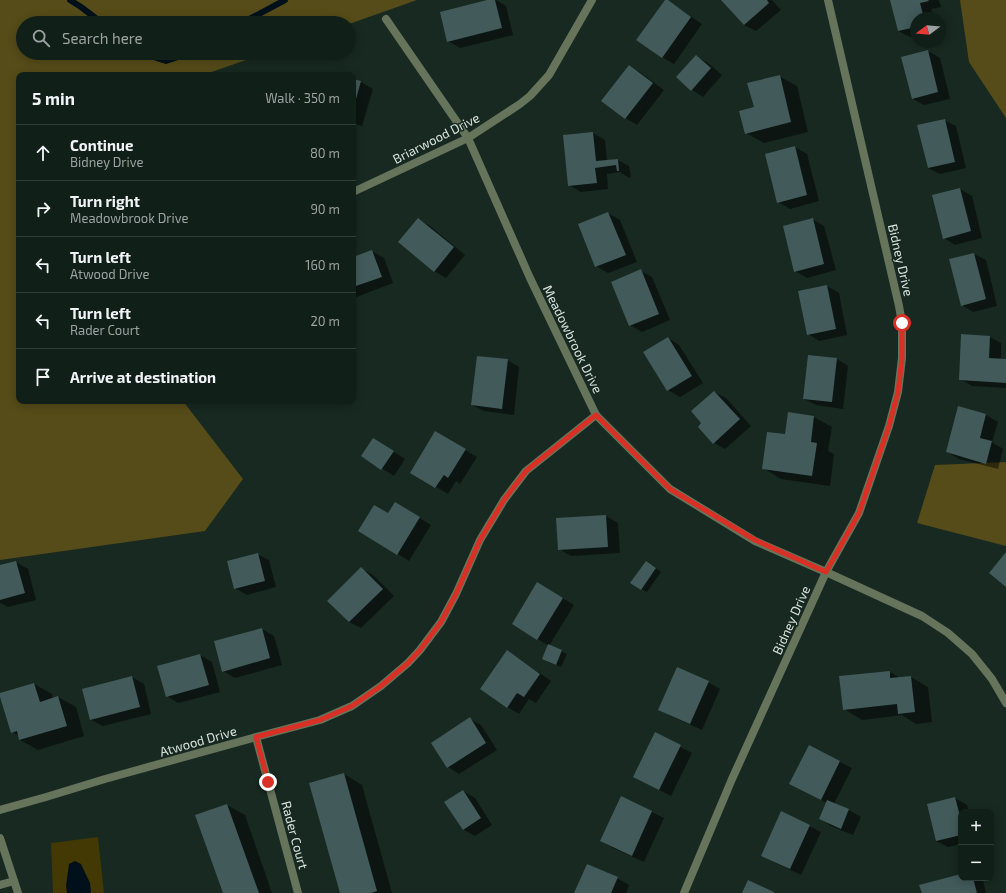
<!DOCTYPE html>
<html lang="en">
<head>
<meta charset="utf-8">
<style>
  body { margin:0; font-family:"Exo 2",sans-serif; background:#1a2722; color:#f1f3f6 }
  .controls { position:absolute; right:12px; bottom:12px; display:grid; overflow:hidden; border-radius:8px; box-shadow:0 2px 10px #0003 }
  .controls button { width:36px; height:36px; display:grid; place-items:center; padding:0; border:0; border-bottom:1px solid #303d38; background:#111f19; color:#f1f3f6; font:20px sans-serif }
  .compass { position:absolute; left:910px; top:12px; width:36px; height:36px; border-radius:50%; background:#111f19; box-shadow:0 2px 10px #0003; rotate:254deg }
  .stop { position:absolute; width:12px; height:12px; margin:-9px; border:3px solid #d93025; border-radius:50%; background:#fff }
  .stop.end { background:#d93025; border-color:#fff; box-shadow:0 1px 4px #0008 }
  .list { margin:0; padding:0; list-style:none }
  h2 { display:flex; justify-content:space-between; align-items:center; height:52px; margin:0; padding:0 16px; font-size:17px }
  h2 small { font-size:13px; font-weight:400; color:#9ca2a2 }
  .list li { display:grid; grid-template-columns:26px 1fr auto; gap:12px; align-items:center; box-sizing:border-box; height:56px; padding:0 16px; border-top:1px solid #303d38 }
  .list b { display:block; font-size:15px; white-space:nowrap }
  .list p { margin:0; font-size:13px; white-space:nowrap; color:#9ca2a2 }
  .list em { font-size:13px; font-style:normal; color:#9ca2a2 }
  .icon { flex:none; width:22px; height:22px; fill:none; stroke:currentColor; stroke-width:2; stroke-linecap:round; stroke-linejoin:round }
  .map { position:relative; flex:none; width:1006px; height:893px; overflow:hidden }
  .search { position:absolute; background:#111f19; box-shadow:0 2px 10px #0003; left:16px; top:16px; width:340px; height:44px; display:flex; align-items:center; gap:10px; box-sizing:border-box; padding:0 14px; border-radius:22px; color:#9ca2a2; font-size:15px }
  .panel { position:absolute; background:#111f19; box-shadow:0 2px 10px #0003; left:16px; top:72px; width:340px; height:332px; border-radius:8px }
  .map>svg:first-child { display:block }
  .green { fill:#423904 }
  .forest { fill:#564c19 }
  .water { fill:#00101a }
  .shadow { fill:#0007 }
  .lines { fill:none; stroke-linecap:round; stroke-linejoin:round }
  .stream { stroke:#00101a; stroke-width:6 }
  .building { fill:#425a5a }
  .lane { stroke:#66745c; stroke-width:8 }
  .street { stroke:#66745c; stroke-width:8 }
  .route { stroke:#d93025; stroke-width:5 }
  .labels { text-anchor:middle; stroke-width:3; stroke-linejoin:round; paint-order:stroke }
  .street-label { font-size:13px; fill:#d8e3dd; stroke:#172921 }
</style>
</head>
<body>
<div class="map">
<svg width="1006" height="893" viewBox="0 0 1006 893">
  <rect width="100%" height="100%" fill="#172921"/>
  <!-- green -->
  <polygon class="green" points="98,837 104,893 53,893 51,843"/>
  <!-- forest -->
  <g class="forest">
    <polygon points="0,0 417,0 349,24 349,23 23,23 23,53 266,53 203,75 19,75 19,401 183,401 243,479 205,531 0,560"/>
    <polygon points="960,0 1006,0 1006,118 969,62"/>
    <polygon points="1006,462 1006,546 917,523 935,465"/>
  </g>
  <!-- water -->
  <polygon class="water" points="75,861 81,864 90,883 91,893 67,893 66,886 69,864"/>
  <!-- shadow -->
  <g class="shadow">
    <polygon points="492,0 496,0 506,6 513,35 460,48 448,41"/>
    <polygon points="666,0 677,7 702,24 674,64 662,57"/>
    <polygon points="723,0 772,0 781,10 756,31 744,25"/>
    <polygon points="891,0 939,0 941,7 931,9 934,18 916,18 916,36 910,37 898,31"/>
    <polygon points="928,51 940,58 950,99 924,105 913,99"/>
    <polygon points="696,56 708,63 722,75 703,97 692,90"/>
    <polygon points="629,66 641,73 664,90 637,125 625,118"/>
    <polygon points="779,76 797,86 808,132 764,143 746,133 755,108"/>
    <polygon points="353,80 361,82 373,89 362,126 353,123"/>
    <polygon points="944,120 956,126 966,168 940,174 928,168"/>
    <polygon points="593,133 605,140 607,161 618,160 629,166 631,177 629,178 620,172 607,174 608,189 581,192 569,185"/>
    <polygon points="795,147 807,154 819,201 790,209 778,202"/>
    <polygon points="960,189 972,196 982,238 955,245 944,238"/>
    <polygon points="608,213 620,220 637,262 608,273 596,266"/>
    <polygon points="418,219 430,226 465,255 446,278 434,271"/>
    <polygon points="812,219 824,226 836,270 807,278 795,271"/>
    <polygon points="372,251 384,258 393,283 354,298 353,297 353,258"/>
    <polygon points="974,254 986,260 997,306 973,312 962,305 950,260"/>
    <polygon points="641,271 652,277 670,320 642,332 630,325"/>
    <polygon points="827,286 839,293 847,335 819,341 808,334 799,291"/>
    <polygon points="990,337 1001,343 1001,360 1006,360 1006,388 972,386 960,379"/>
    <polygon points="668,338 679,345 703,383 680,397 668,390 644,353"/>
    <polygon points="837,359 848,366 843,409 816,405 804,399"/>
    <polygon points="507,360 519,367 514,415 484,411 472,405"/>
    <polygon points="714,392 726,398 751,426 725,449 714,443 703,423"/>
    <polygon points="959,407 986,415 998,422 992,442 1003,449 998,469 959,459 947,452"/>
    <polygon points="789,413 814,417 832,427 828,451 834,454 830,486 781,479 763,468 786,435"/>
    <polygon points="435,432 477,457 460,484 456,481 448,494 411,472"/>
    <polygon points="385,446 405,459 394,476 362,456"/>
    <polygon points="407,510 431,525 409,561 398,554 389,514"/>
    <polygon points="606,516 618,523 620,553 571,556 559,549 557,519"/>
    <polygon points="257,554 269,560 276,587 247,595 235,588"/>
    <polygon points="16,562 28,569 36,600 8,607 0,603 0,566"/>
    <polygon points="652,565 661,572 647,592 641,589"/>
    <polygon points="362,569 373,575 394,596 361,628 349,622"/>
    <polygon points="549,590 574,605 549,646 567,654 561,667 548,662 549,646 513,624"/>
    <polygon points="262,629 274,636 282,665 235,678 223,671"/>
    <polygon points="200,655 212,662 220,692 178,703 167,696"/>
    <polygon points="518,658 551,681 536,703 529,699 519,714 507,707"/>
    <polygon points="890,672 900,678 911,677 928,687 932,722 916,724 902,715 862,720 844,709"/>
    <polygon points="132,677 144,684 151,714 103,726 91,720"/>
    <polygon points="708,682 720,689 702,730 671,716 660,710"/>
    <polygon points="34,684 52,694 53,699 58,697 76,707 84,736 38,750 20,740 19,736 12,732"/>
    <polygon points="470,719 481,725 497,750 459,774 448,767"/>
    <polygon points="655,734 692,753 671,796 646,783"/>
    <polygon points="809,746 852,768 834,804 849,810 861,817 853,835 831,826 820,819 827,803 791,784"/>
    <polygon points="344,774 362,785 392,893 341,893"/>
    <polygon points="463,791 475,798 492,825 475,836 464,830 446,802"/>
    <polygon points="622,798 652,812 664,818 644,862 613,848 602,841"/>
    <polygon points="955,798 967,805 969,812 961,812 961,844 948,847 936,841"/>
    <polygon points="227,805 245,815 272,893 224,893"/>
    <polygon points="809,826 821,832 801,875 774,862 762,856"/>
    <polygon points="587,865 617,878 629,885 626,893 575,893"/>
    <polygon points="961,875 961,878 980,878 983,880 986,893 923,893"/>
  </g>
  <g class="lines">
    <!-- stream -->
    <g class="stream">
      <polyline points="70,0 81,7 102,23"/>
      <polyline points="242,23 285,0"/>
      <polyline points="141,53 166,61 175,58 185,53"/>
    </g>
  </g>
  <!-- building -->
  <g class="building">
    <polygon points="487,0 495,0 502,28 447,42 440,12"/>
    <polygon points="665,0 668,0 691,17 662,58 636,40"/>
    <polygon points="721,0 767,0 769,3 744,25"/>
    <polygon points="890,0 928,0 929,1 920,3 924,18 916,18 916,27 898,31"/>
    <polygon points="928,50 938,92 912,99 901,57"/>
    <polygon points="696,55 711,68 691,91 676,77"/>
    <polygon points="629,65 653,83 625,119 601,101"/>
    <polygon points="780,75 791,122 745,134 739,111 754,107 747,83"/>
    <polygon points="353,79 361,81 353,110"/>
    <polygon points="945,119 955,162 928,168 917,125"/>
    <polygon points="593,132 596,161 618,159 619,171 617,171 616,165 595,168 597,183 568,186 563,135"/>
    <polygon points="795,146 807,195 777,203 765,154"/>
    <polygon points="960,188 971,231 943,239 932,195"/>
    <polygon points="608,212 626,255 595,267 578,224"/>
    <polygon points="418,218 454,247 434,272 398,242"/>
    <polygon points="813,218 824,264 794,272 783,226"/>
    <polygon points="372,250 382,277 353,287 353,257"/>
    <polygon points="974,253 986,299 961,306 949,259"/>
    <polygon points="641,269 659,314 629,326 611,282"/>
    <polygon points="827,285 836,329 807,335 798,291"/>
    <polygon points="961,334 990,336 989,358 1006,359 1006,383 959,380"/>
    <polygon points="668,337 692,376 667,391 643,352"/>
    <polygon points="808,355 837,358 832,402 803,399"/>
    <polygon points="477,356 508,359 502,409 471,405"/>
    <polygon points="714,391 740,419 713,444 698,427 701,423 691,411"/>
    <polygon points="958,406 986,414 980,438 992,441 986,464 946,452"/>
    <polygon points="788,412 814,416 811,442 817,443 812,476 762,469 767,432 785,434"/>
    <polygon points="435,431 466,449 448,478 444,475 435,488 410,473"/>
    <polygon points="373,438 394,451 381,470 361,456"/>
    <polygon points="395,502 420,517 397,555 358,531 374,505 388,513"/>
    <polygon points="606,515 608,547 558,550 556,518"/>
    <polygon points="1006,552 1006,587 989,573"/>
    <polygon points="258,553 265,581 234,589 227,561"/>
    <polygon points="16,561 25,593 0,600 0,565"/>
    <polygon points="646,561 656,568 641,590 630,583"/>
    <polygon points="361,567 383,589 349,622 327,601"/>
    <polygon points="537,582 563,598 537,640 512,624"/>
    <polygon points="262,628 270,658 222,672 214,641"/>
    <polygon points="548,644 562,650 556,665 542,659"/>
    <polygon points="507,650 540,674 524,697 517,693 507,708 480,689"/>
    <polygon points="200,654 209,685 166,697 157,666"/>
    <polygon points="677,667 709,681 690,724 658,710"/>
    <polygon points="890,671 890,678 911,676 915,712 898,714 897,704 843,710 839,676"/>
    <polygon points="132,676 140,707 90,720 82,689"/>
    <polygon points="34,683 40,702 58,696 67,726 19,740 17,731 11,733 0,697 0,693"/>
    <polygon points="470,717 486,743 447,768 431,743"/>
    <polygon points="655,732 681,745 659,790 633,777"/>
    <polygon points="809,745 840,761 821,800 789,784"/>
    <polygon points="344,773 377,891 371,893 340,893 309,783"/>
    <polygon points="463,790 481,818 463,830 444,802"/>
    <polygon points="621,796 652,811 632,856 600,841"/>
    <polygon points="955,797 961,820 961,835 936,841 927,804"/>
    <polygon points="827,800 849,809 841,829 819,819"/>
    <polygon points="227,804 259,893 223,893 195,815"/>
    <polygon points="781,811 810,825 790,869 761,856"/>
    <polygon points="587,864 618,877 611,893 574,893"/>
    <polygon points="961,874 961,878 973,878 977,893 922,893 919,885"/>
    <polygon points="748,880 774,892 774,893 742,893"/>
  </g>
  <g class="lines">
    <!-- lane -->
    <g class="lane">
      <polyline points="256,737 298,893"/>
      <polyline points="0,885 14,881"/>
    </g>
    <!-- street -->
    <g class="street">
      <polyline points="386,19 468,138 530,278 596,415 670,489 755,541 826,572 922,616 948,633 972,654 992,679 1006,703"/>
      <polyline points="353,192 468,138 520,104 530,96 549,75 592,0"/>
      <polyline points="0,810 46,797 105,779 256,737 320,720 352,706 381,686 408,663 420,650 441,622 456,594 480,540 504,500 526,471 596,415"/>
      <polyline points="0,838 18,893"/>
      <polyline points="684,893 732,779 826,572 859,513 889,426 898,392 902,358 902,323 899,306 828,0"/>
    </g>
  </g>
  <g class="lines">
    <!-- route -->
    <polyline class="route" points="268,782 256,737 320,720 352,706 381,686 408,663 420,650 441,622 456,594 480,540 504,500 526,471 596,415 670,489 755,540 826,572 859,513 889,426 898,392 902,358 902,323"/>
  </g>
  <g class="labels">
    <!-- street labels -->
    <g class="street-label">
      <text transform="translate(436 138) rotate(-27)" y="5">Briarwood Drive</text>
      <text transform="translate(901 260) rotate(77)" y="5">Bidney Drive</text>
      <text transform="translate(573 339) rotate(64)" y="5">Meadowbrook Drive</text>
      <text transform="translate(791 620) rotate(-66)" y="5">Bidney Drive</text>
      <text transform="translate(198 741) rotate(-16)" y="5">Atwood Drive</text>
      <text transform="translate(295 835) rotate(75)" y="5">Rader Court</text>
    </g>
  </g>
</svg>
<div class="controls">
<button>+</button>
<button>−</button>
</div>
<svg class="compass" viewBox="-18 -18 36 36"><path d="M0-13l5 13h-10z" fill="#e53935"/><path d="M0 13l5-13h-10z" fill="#9ca2a2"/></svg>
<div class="stop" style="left:902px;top:323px"></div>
<div class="stop end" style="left:268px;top:782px"></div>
<div class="search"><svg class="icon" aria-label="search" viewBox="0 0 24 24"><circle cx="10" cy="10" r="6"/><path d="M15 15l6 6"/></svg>Search here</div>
<section class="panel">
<h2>5 min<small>Walk · 350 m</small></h2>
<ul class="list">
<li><svg class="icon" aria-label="ahead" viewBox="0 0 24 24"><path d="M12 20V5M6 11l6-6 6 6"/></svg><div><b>Continue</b><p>Bidney Drive</p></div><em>80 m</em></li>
<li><svg class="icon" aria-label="right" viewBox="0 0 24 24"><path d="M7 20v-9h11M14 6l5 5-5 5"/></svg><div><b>Turn right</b><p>Meadowbrook Drive</p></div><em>90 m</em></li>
<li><svg class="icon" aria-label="left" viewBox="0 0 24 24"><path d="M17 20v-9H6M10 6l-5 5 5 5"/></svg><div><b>Turn left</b><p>Atwood Drive</p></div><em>160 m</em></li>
<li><svg class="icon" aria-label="left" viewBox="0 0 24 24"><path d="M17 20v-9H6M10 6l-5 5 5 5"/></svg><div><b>Turn left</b><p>Rader Court</p></div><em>20 m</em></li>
<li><svg class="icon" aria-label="arrive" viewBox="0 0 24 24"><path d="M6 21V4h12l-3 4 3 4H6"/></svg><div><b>Arrive at destination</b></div></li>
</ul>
</section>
</div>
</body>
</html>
